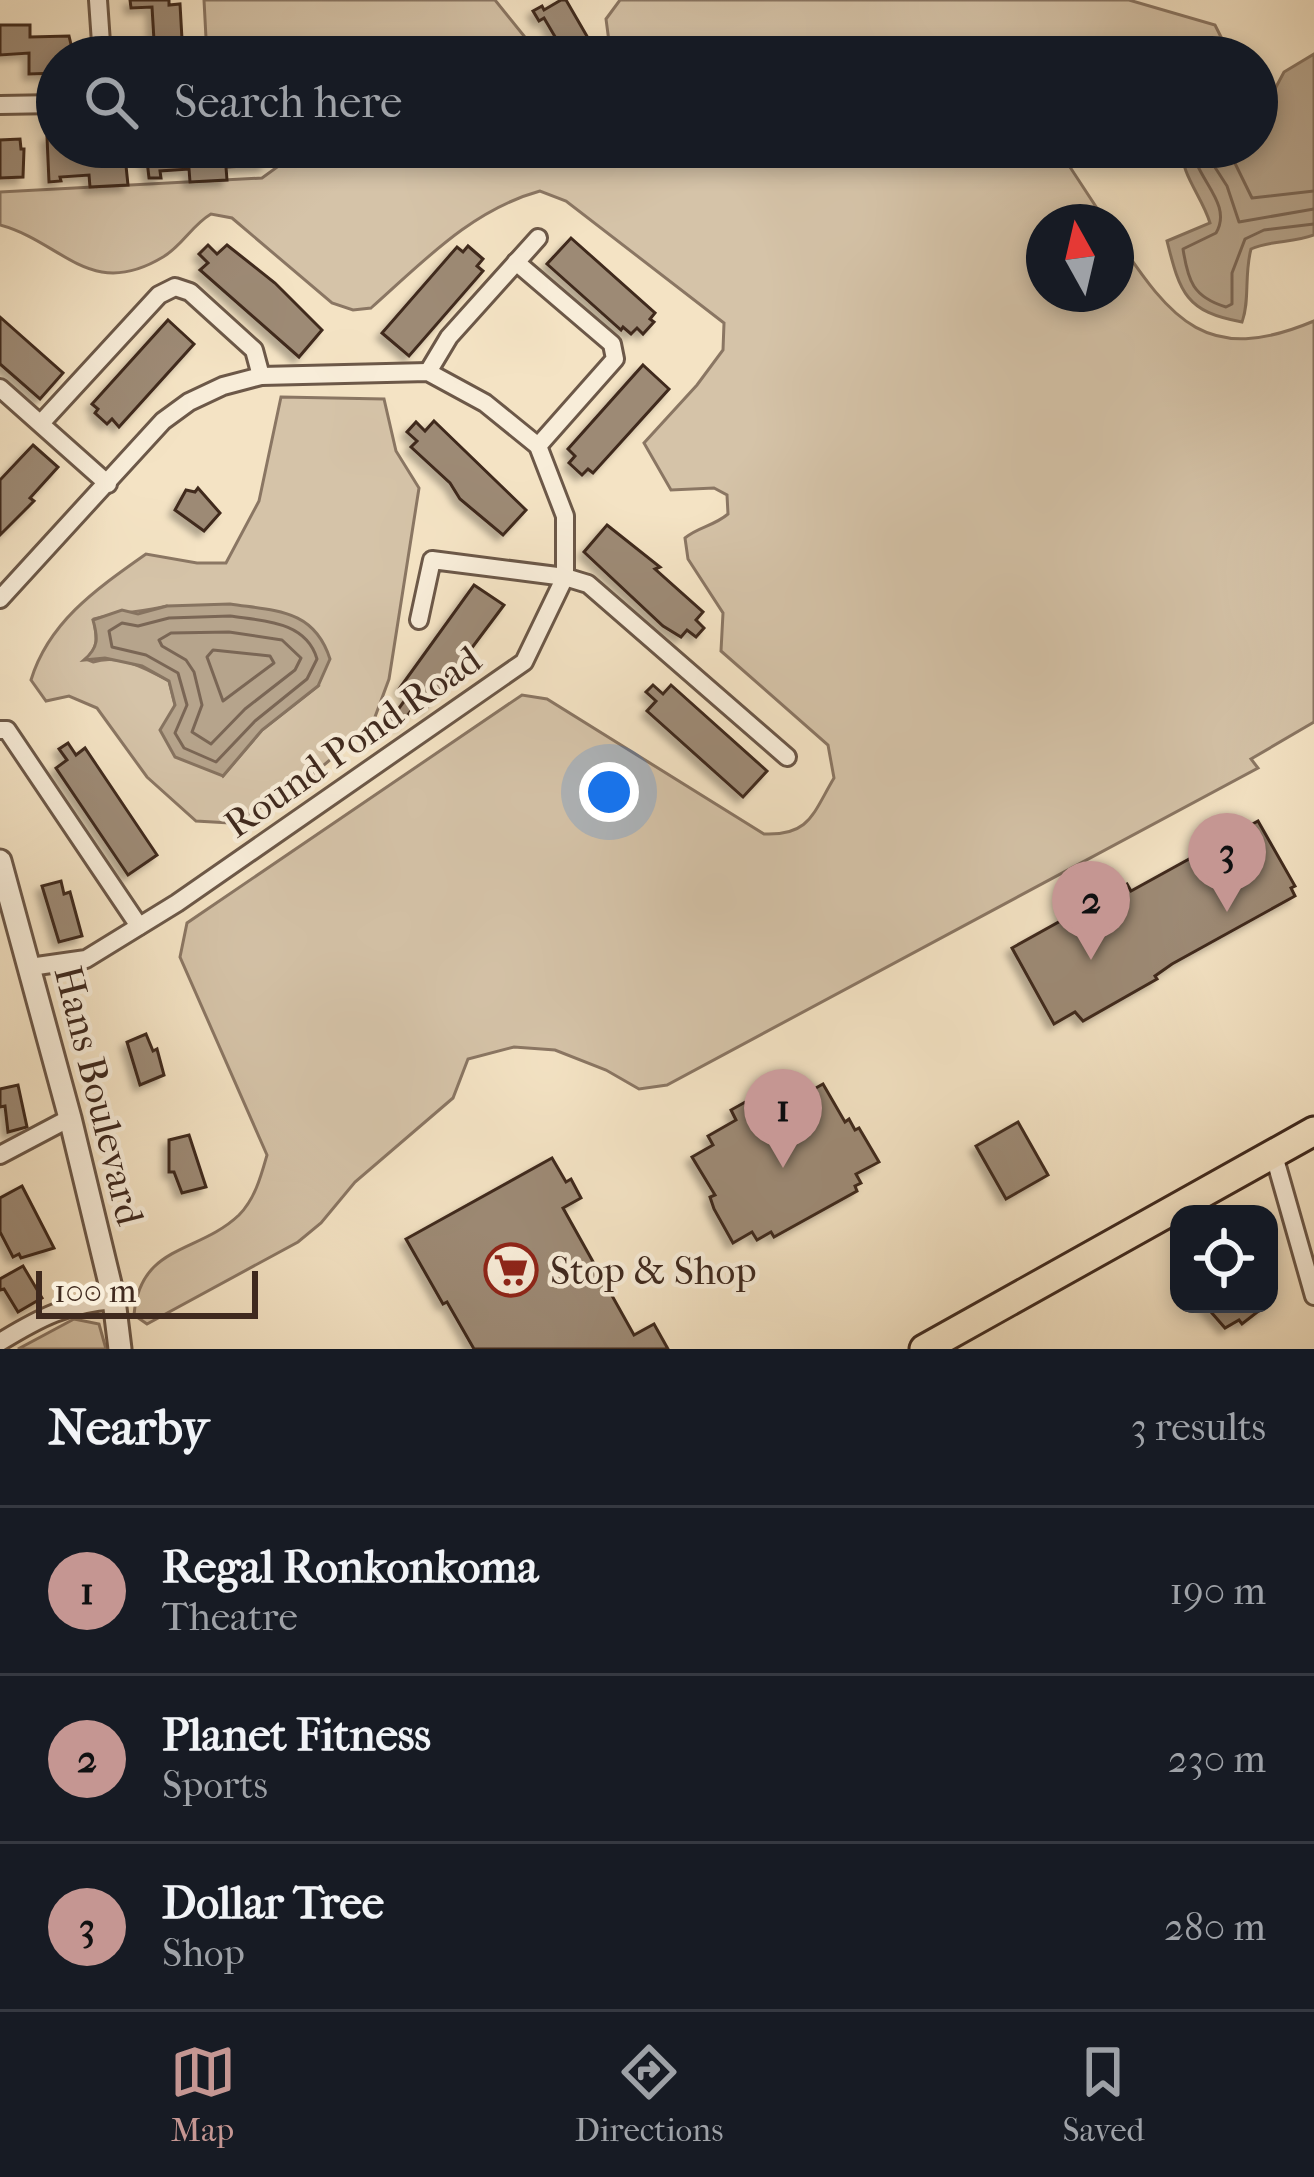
<!DOCTYPE html>
<html lang="en">
<head>
<meta charset="utf-8">
<style>
  body { margin:0; font-family:"IM FELL French Canon",serif; background:#242831; color:#f1f3f6 }
  .controls { position:absolute; right:36px; bottom:36px; display:grid; overflow:hidden; border-radius:24px; box-shadow:0 6px 18px #0003 }
  .controls button { width:108px; height:108px; display:grid; place-items:center; padding:0; border:0; border-bottom:3px solid #363941; background:#171b24; color:#f1f3f6; font:60px sans-serif }
  .compass { position:absolute; left:1026px; top:204px; width:108px; height:108px; border-radius:50%; background:#171b24; box-shadow:0 6px 18px #0003; rotate:352deg }
  .scale { position:absolute; left:36px; bottom:30px; width:222px; box-sizing:border-box; padding-left:12px; border:6px solid #3f291e; border-top:0; font-size:33px; line-height:42px; white-space:nowrap; color:#3f291e; -webkit-text-stroke:9px #f8edd9; paint-order:stroke }
  .you { position:absolute; left:609px; top:792px; width:42px; height:42px; margin:-30px; border:9px solid #fff; border-radius:50%; background:#1a73e8; box-shadow:0 0 0 18px #1a73e833 }
  .badge { display:grid; place-items:center; width:78px; height:78px; border-radius:50%; background:#c59692; color:#111; font-size:39px; font-weight:700 }
  .pin { position:absolute; translate:-50% -99px; filter:drop-shadow(0 3px 6px #0008) }
  .pin::after { content:''; position:absolute; top:63px; width:42px; height:36px; background:inherit; clip-path:polygon(0 0,100% 0,50% 100%) }
  .list { margin:0; padding:0; list-style:none }
  h2 { display:flex; justify-content:space-between; align-items:center; height:156px; margin:0; padding:0 48px; font-size:51px }
  h2 small { font-size:39px; font-weight:400; color:#9ea1a6 }
  .list li { display:grid; grid-template-columns:78px 1fr auto; gap:36px; align-items:center; box-sizing:border-box; height:168px; padding:0 48px; border-top:3px solid #363941 }
  .list b { display:block; font-size:45px; white-space:nowrap }
  .list p { margin:0; font-size:39px; white-space:nowrap; color:#9ea1a6 }
  .list em { font-size:39px; font-style:normal; color:#9ea1a6 }
  .icon { flex:none; width:66px; height:66px; fill:none; stroke:currentColor; stroke-width:2; stroke-linecap:round; stroke-linejoin:round }
  .map { position:relative; flex:none; width:1314px; height:1349px; overflow:hidden }
  .search { position:absolute; background:#171b24; box-shadow:0 6px 18px #0003; left:36px; right:36px; top:36px; height:132px; display:flex; align-items:center; gap:30px; box-sizing:border-box; padding:0 42px; border-radius:66px; color:#9ea1a6; font-size:45px }
  .sheet { height:660px; background:#171b24 }
  nav { display:flex; justify-content:space-around; align-items:center; box-sizing:border-box; height:168px; border-top:3px solid #363941; background:#171b24; font-size:33px; color:#9ea1a6 }
  nav a { display:grid; justify-items:center; gap:6px }
  nav .on { color:#c59692 }
  .map>svg:first-child { display:block }
  .green { fill:#d5c3a8; stroke:#8a7663; stroke-width:3; fill-rule:evenodd }
  .water { fill:#b6a48c; stroke:#867360; stroke-width:3 }
  .lines { fill:none; stroke-linecap:round; stroke-linejoin:round }
  .shore { stroke:#7a6655; stroke-width:3 }
  .building { fill:#9d8a74; stroke:#3f291e; stroke-width:3; filter:url(#shadow) }
  .minor-casing { stroke:#6c5848; stroke-width:22 }
  .tertiary-casing { stroke:#6c5848; stroke-width:27 }
  .primary-casing { stroke:#3f291e; stroke-width:33 }
  .minor { stroke:#f8edd9; stroke-width:16 }
  .tertiary { stroke:#f8edd9; stroke-width:21 }
  .primary { stroke:#f4e3c4; stroke-width:27 }
  .labels { text-anchor:middle; stroke-width:9; stroke-linejoin:round; paint-order:stroke }
  .street-label { font-size:39px; fill:#3f291e; stroke:#f8edd9 }
  .poi-label { font-size:39px; fill:#3f291e; stroke:#f8edd9; text-anchor:start }
</style>
</head>
<body>
<div class="map">
<svg width="1314" height="1349" viewBox="0 0 1314 1349">
  <defs>
    <filter id="shadow"><feDropShadow dx="-5.5" dy="5.5" stdDeviation="3" flood-color="#0004"/></filter>
  </defs>
  <rect width="100%" height="100%" fill="#f4e3c4"/>
  <filter id="stains"><feTurbulence type="fractalNoise" baseFrequency=".00167" numOctaves="4"/><feColorMatrix values="0 0 0 0 .2 0 0 0 0 .09 0 0 0 0 .02 0 0 0 .5 -.17"/></filter>
  <radialGradient id="worn" r=".72"><stop offset=".6" stop-color="#630" stop-opacity="0"/><stop offset="1" stop-color="#630" stop-opacity=".3"/></radialGradient>
  <!-- green -->
  <g class="green">
    <polygon points="204,0 495,0 541,57 207,57"/>
    <polygon points="620,0 1129,0 1215,25 1222,39 1217,55 1212,57 611,57 606,19"/>
    <path d="M 293,147 L 1065,147 L 1068,164 L 1106,222 L 1044,222 L 1044,294 L 1116,294 L 1116,237 C 1172,321 1207,366 1314,321 L 1314,722 L 1251,759 L 1258,768 L 667,1085 L 639,1089 L 606,1070 L 555,1050 L 514,1047 L 468,1059 L 453,1098 L 355,1182 L 321,1223 L 298,1242 L 147,1324 L 134,1315 C 140,1244 198,1254 239,1215 C 255,1199 261,1176 267,1155 L 180,957 L 187,923 L 522,695 L 547,699 L 764,834 C 810,836 813,813 834,778 L 828,745 L 721,651 L 723,613 L 688,559 L 685,538 C 698,527 714,526 728,514 L 727,495 L 714,488 L 671,490 L 644,443 L 697,385 L 723,350 L 724,323 L 566,201 L 540,191 C 471,210 423,262 371,308 L 353,310 L 332,303 L 232,218 L 211,214 C 192,225 182,246 163,257 C 90,301 63,242 0,225 L 0,192 L 262,178 L 280,165 Z"/>
    <path d="M 281,397 L 384,399 L 396,451 L 419,488 L 389,679 L 372,725 L 289,794 L 230,823 L 196,821 L 147,777 L 97,708 L 69,696 L 46,701 L 31,680 C 49,621 98,588 146,554 L 197,563 L 226,563 L 259,501 ZM 167,606 L 318,686 L 262,730 L 223,776 L 175,705 L 169,681 C 147,669 119,653 93,662 L 86,659 C 100,646 96,637 94,619 C 119,611 141,613 167,606 Z"/>
    <polygon points="74,1319 99,1324 106,1349 18,1349"/>
  </g>
  <!-- water -->
  <g class="water">
    <path d="M 1314,54 L 1314,235 C 1293,243 1271,240 1251,249 C 1244,275 1250,301 1242,322 C 1186,312 1180,293 1167,241 L 1210,223 C 1202,196 1180,174 1182,147 L 1257,147 L 1257,105 L 1269,100 L 1284,72 Z"/>
    <path d="M 230,604 C 276,611 314,609 330,659 L 318,686 L 262,730 L 223,776 L 175,757 L 160,730 L 175,705 L 169,681 L 142,666 L 105,658 L 84,660 C 99,647 98,638 93,620 L 122,610 L 138,614 L 167,606 Z"/>
  </g>
  <g class="lines">
    <!-- shore -->
    <g class="shore">
      <path d="M 1193,147 C 1193,177 1234,203 1216,233 L 1183,249 C 1188,281 1193,297 1226,307 L 1232,304 L 1232,273 L 1245,239 L 1264,230 L 1314,224"/>
      <polyline points="1208,147 1209,158 1227,186 1239,222 1314,209"/>
      <polyline points="1227,147 1252,198 1314,191"/>
      <path d="M 230,616 C 263,621 306,621 317,659 L 307,679 L 255,721 L 216,762 L 184,748 L 175,733 L 187,705 L 178,673 L 146,655 L 112,647 L 109,631 L 122,623 L 138,626 L 169,618 Z"/>
      <polygon points="229,632 282,640 301,658 295,670 245,709 211,744 192,732 202,705 194,672 186,660 162,646 159,640 171,633"/>
      <polygon points="213,650 270,656 274,663 223,701 207,657"/>
    </g>
  </g>
  <!-- building -->
  <g class="building">
    <polygon points="130,0 169,0 169,5 180,4 183,57 155,57 152,7 131,8"/>
    <polygon points="561,0 566,0 599,57 567,57 544,18 539,21 533,11 542,6 544,10"/>
    <polygon points="0,25 30,25 30,37 69,36 74,57 57,57 57,73 29,74 29,53 0,55"/>
    <polygon points="57,136 57,147 89,147 90,159 125,156 128,185 90,187 89,175 60,177 61,181 49,182 47,137"/>
    <polygon points="20,139 21,149 24,149 23,177 0,178 0,140"/>
    <polygon points="146,147 190,147 191,153 223,151 222,147 266,147 267,154 265,165 226,167 227,180 190,182 189,169 160,171 161,178 149,178 147,161 144,161"/>
    <polygon points="571,238 655,313 650,319 654,322 643,334 637,328 631,334 623,327 621,330 547,264"/>
    <polygon points="208,245 217,254 227,245 275,283 322,330 299,357 200,270 208,263 199,254"/>
    <polygon points="468,246 483,259 477,266 483,271 409,356 382,333 457,247 463,252"/>
    <polygon points="0,317 63,373 40,399 0,364"/>
    <polygon points="168,320 194,344 119,427 112,419 107,424 95,413 98,409 92,404"/>
    <polygon points="643,365 669,389 593,473 588,469 582,475 569,463 575,456 568,449"/>
    <polygon points="434,421 526,510 503,535 460,499 450,483 411,447 417,441 407,432 416,422 425,431"/>
    <polygon points="33,445 58,467 30,498 34,501 0,535 0,480"/>
    <polygon points="198,488 220,513 204,531 175,510 186,490 195,492"/>
    <polygon points="607,525 660,567 655,569 703,612 696,620 704,628 696,637 687,630 681,637 663,626 584,552"/>
    <polygon points="474,585 504,605 426,709 417,703 400,725 391,719 408,696 399,689"/>
    <polygon points="653,685 663,694 671,685 767,771 743,797 647,711 656,701 646,692"/>
    <polygon points="68,743 76,755 85,748 157,855 128,875 56,768 67,760 59,749"/>
    <polygon points="1258,821 1295,886 1291,888 1295,896 1172,964 1155,976 1157,979 1083,1021 1075,1012 1054,1024 1012,948 1127,884 1131,891"/>
    <polygon points="61,881 64,894 70,892 82,936 59,942 42,886"/>
    <polygon points="146,1034 153,1051 157,1049 164,1075 140,1085 127,1042"/>
    <polygon points="799,1084 805,1094 823,1084 845,1122 849,1119 855,1130 859,1128 879,1162 856,1174 861,1183 855,1186 857,1191 774,1237 771,1232 757,1240 752,1232 733,1243 714,1209 710,1197 715,1195 692,1157 713,1145 708,1136 736,1120 731,1110 765,1091 770,1100"/>
    <polygon points="18,1085 27,1127 8,1132 5,1106 0,1107 0,1089"/>
    <polygon points="1018,1122 1048,1175 1006,1199 976,1146"/>
    <polygon points="189,1135 206,1187 182,1193 174,1172 169,1172 169,1140"/>
    <polygon points="552,1158 566,1182 571,1179 581,1198 563,1208 634,1335 654,1324 668,1349 474,1349 447,1302 443,1304 406,1239"/>
    <polygon points="22,1186 54,1248 21,1258 19,1254 13,1257 0,1232 0,1198"/>
    <polygon points="23,1266 42,1298 18,1312 4,1289 0,1290 0,1279"/>
    <polygon points="1204,1304 1264,1304 1265,1306 1242,1324 1239,1320 1225,1328"/>
  </g>
  <g class="lines">
    <!-- minor casing -->
    <g class="minor-casing">
      <g id="minor">
        <polyline points="98,0 102,57"/>
        <polyline points="0,105 57,104"/>
        <polyline points="516,262 612,344 615,359 538,446"/>
        <polyline points="428,372 449,337 538,238"/>
        <polyline points="0,388 108,484"/>
        <polyline points="42,422 159,295 175,287 190,292 254,350 261,376"/>
        <polyline points="0,599 163,421 189,402 223,386 261,376 428,372 485,403 538,446 565,516 565,577 524,662 177,903 86,959 30,967"/>
        <polyline points="419,620 432,560 565,577 588,584 787,757"/>
        <polyline points="0,730 7,730 139,926"/>
        <polyline points="1273,1152 1314,1296"/>
        <polyline points="0,1155 70,1118"/>
        <path d="M 0,1342 C 41,1317 66,1304 114,1300"/>
      </g>
    </g>
    <!-- tertiary casing -->
    <g class="tertiary-casing">
      <polyline id="tertiary" points="0,861 70,1118 114,1300 120,1349"/>
    </g>
    <!-- primary casing -->
    <g class="primary-casing">
      <polyline id="primary" points="924,1349 1314,1131"/>
    </g>
    <!-- minor -->
    <use href="#minor" class="minor"/>
    <!-- tertiary -->
    <use href="#tertiary" class="tertiary"/>
    <!-- primary -->
    <use href="#primary" class="primary"/>
  </g>
  <!-- icons -->
  <defs>
    <g id="supermarket-ring" transform="scale(2.7)"><circle r="9.5" fill="#f8edd9" stroke="#8f2418" stroke-width="1.5"/><path d="M-6-5.5h2.5l.6 2H6L4.5 2H-2.5L-4.4-4H-6ZM-1.5 3.2a1.3 1.3 0 1 0 .1 0ZM3 3.2a1.3 1.3 0 1 0 .1 0Z" fill="#8f2418"/></g>
  </defs>
  <g fill-rule="evenodd">
    <use href="#supermarket-ring" x="511" y="1270"/>
  </g>
  <g class="labels">
    <!-- street labels -->
    <g class="street-label">
      <text transform="translate(352 741) rotate(-35)" y="14">Round Pond Road</text>
      <text transform="translate(100 1095) rotate(76)" y="14">Hans Boulevard</text>
    </g>
    <!-- poi labels -->
    <g class="poi-label">
      <text x="550" y="1284">Stop &amp; Shop</text>
    </g>
  </g>
  <rect width="100%" height="100%" filter="url(#stains)"/>
  <rect width="100%" height="100%" fill="url(#worn)"/>
</svg>
<div class="controls">
<button><svg class="icon" aria-label="locate" viewBox="0 0 24 24"><circle cx="12" cy="12" r="6"/><path d="M12 2v4M12 18v4M2 12h4M18 12h4"/></svg></button>
</div>
<svg class="compass" viewBox="-18 -18 36 36"><path d="M0-13l5 13h-10z" fill="#e53935"/><path d="M0 13l5-13h-10z" fill="#9ea1a6"/></svg>
<div class="scale">100 m</div>
<div class="you"></div>
<div class="pin badge" style="left:783px;top:1168px">1</div>
<div class="pin badge" style="left:1091px;top:960px">2</div>
<div class="pin badge" style="left:1227px;top:912px">3</div>
<div class="search"><svg class="icon" aria-label="search" viewBox="0 0 24 24"><circle cx="10" cy="10" r="6"/><path d="M15 15l6 6"/></svg>Search here</div>
</div>
<section class="sheet">
<h2>Nearby<small>3 results</small></h2>
<ul class="list">
<li><span class="badge">1</span><div><b>Regal Ronkonkoma</b><p>Theatre</p></div><em>190 m</em></li>
<li><span class="badge">2</span><div><b>Planet Fitness</b><p>Sports</p></div><em>230 m</em></li>
<li><span class="badge">3</span><div><b>Dollar Tree</b><p>Shop</p></div><em>280 m</em></li>
</ul>
</section>
<nav>
<a class="on"><svg class="icon" aria-label="map" viewBox="0 0 24 24"><path d="M3 6l6-2 6 2 6-2v14l-6 2-6-2-6 2zM9 4v14M15 6v14"/></svg>Map</a>
<a><svg class="icon" aria-label="directions" viewBox="0 0 24 24"><path d="M12 3l9 9-9 9-9-9zM9 14v-3h6M13 9l2 2-2 2"/></svg>Directions</a>
<a><svg class="icon" aria-label="saved" viewBox="0 0 24 24"><path d="M7 4h10v16l-5-4-5 4z"/></svg>Saved</a>
</nav>
</body>
</html>
